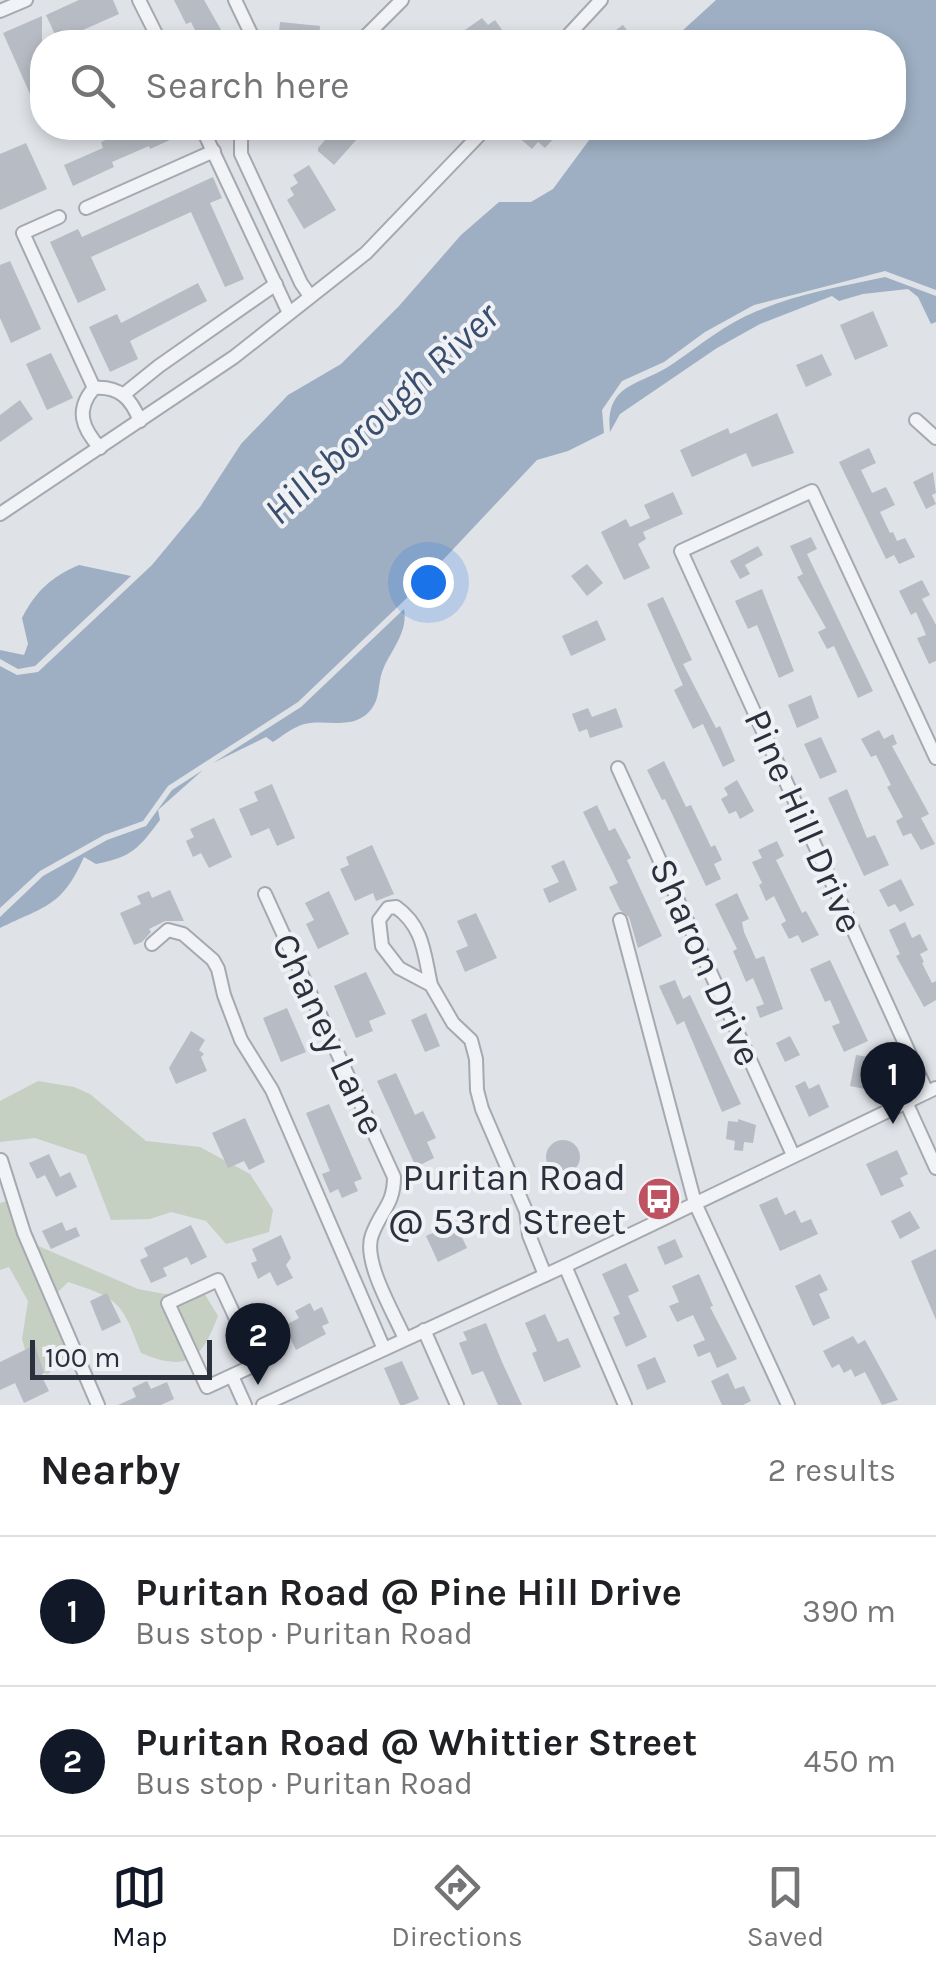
<!DOCTYPE html>
<html lang="en">
<head>
<meta charset="utf-8">
<style>
  body { margin:0; font-family:Karla,sans-serif; background:#f6f6f6; color:#202124 }
  .scale { position:absolute; left:30px; bottom:25px; width:182px; box-sizing:border-box; padding-left:10px; border:5px solid #2a303c; border-top:0; font-size:28px; line-height:35px; white-space:nowrap; color:#2a303c; -webkit-text-stroke:8px #eff1f5; paint-order:stroke }
  .you { position:absolute; left:428px; top:582px; width:35px; height:35px; margin:-25px; border:8px solid #fff; border-radius:50%; background:#1a73e8; box-shadow:0 0 0 15px #1a73e833 }
  .badge { display:grid; place-items:center; width:65px; height:65px; border-radius:50%; background:#111827; color:#fff; font-size:32px; font-weight:700 }
  .pin { position:absolute; translate:-50% -82px; filter:drop-shadow(0 2px 5px #0008) }
  .pin::after { content:''; position:absolute; top:52px; width:35px; height:30px; background:inherit; clip-path:polygon(0 0,100% 0,50% 100%) }
  .list { margin:0; padding:0; list-style:none }
  h2 { display:flex; justify-content:space-between; align-items:center; height:130px; margin:0; padding:0 40px; font-size:42px }
  h2 small { font-size:32px; font-weight:400; color:#757577 }
  .list li { display:grid; grid-template-columns:65px 1fr auto; gap:30px; align-items:center; box-sizing:border-box; height:150px; padding:0 40px; border-top:2px solid #e0e0e0 }
  .list b { display:block; font-size:38px; white-space:nowrap }
  .list p { margin:0; font-size:32px; white-space:nowrap; color:#757577 }
  .list em { font-size:32px; font-style:normal; color:#757577 }
  .icon { flex:none; width:55px; height:55px; fill:none; stroke:currentColor; stroke-width:2; stroke-linecap:round; stroke-linejoin:round }
  .map { position:relative; flex:none; width:936px; height:1405px; overflow:hidden }
  .search { position:absolute; background:#fff; box-shadow:0 5px 15px #0003; left:30px; right:30px; top:30px; height:110px; display:flex; align-items:center; gap:25px; box-sizing:border-box; padding:0 35px; border-radius:40px; color:#757577; font-size:38px }
  .sheet { height:430px; background:#fff }
  nav { display:flex; justify-content:space-around; align-items:center; box-sizing:border-box; height:140px; border-top:2px solid #e0e0e0; background:#fff; font-size:28px; color:#757577 }
  nav a { display:grid; justify-items:center; gap:5px }
  nav .on { color:#111827 }
  .map>svg:first-child { display:block }
  .green { fill:#c5d0c2 }
  .water { fill:#9eafc3 }
  .building { fill:#b7bbc3 }
  .lines { fill:none; stroke-linecap:round; stroke-linejoin:round }
  .minor-casing { stroke:#a5a9b0; stroke-width:16 }
  .minor { stroke:#f2f3f6; stroke-width:12 }
  .labels { text-anchor:middle; stroke-width:8; stroke-linejoin:round; paint-order:stroke }
  .street-label { font-size:38px; fill:#2a303c; stroke:#eff1f5 }
  .poi-label { font-size:38px; fill:#2a303c; stroke:#eff1f5; text-anchor:end }
  .water-label { font-size:40px; font-style:italic; fill:#394e6c; stroke:#eff1f5 }
</style>
</head>
<body>
<div class="map">
<svg width="936" height="1405" viewBox="0 0 936 1405">
  <rect width="100%" height="100%" fill="#dfe2e7"/>
  <!-- green -->
  <g class="green">
    <polygon points="38,1081 74,1087 90,1094 146,1141 200,1147 250,1174 273,1210 269,1232 226,1244 206,1221 171,1212 150,1219 111,1220 86,1155 35,1138 0,1142 0,1101"/>
    <polygon points="7,1201 18,1235 69,1353 48,1374 31,1370 22,1339 28,1301 9,1267 0,1270 0,1203"/>
    <path d="M 36,1245 L 138,1289 L 165,1294 L 204,1293 L 218,1316 C 201,1361 187,1372 141,1353 C 121,1301 120,1299 68,1282 L 57,1293 Z"/>
  </g>
  <!-- water -->
  <g class="water">
    <polygon points="716,0 936,0 936,290 885,271 754,305 705,332 664,362 622,381 602,410 604,433 568,451 537,460 410,595 298,702 168,786 143,821 104,835 40,871 0,908 0,666 17,675 38,672 152,565 200,507 241,444 288,395 341,364 399,306 461,235 499,202 531,202 553,189 598,128 894,128 894,42 810,42 810,39 781,33 771,34 759,42 670,42"/>
    <path d="M 885,277 L 936,296 L 936,322 L 931,324 L 918,297 L 908,289 L 863,294 L 839,301 L 832,296 L 760,324 L 717,348 L 620,414 L 610,432 C 605,383 639,386 671,365 C 699,346 725,324 757,311 C 797,294 843,286 885,277 Z"/>
    <path d="M 79,565 L 131,576 L 35,666 L 18,669 L 0,659 L 0,650 L 24,655 L 28,644 L 22,618 C 36,591 51,577 79,565 Z"/>
    <path d="M 404,609 C 408,631 393,648 384,667 C 378,679 380,695 374,705 C 357,734 325,717 301,725 C 291,729 282,736 273,742 L 266,737 L 213,763 L 301,707 Z"/>
    <path d="M 203,770 L 158,810 L 160,820 C 138,849 132,857 96,864 L 84,857 C 62,907 45,906 0,928 L 0,917 L 43,876 L 107,840 L 146,826 L 172,790 Z"/>
  </g>
  <!-- building -->
  <g class="building">
    <polygon points="79,0 113,0 119,14 58,41 46,15"/>
    <polygon points="174,0 204,0 228,42 201,42 191,22 186,24"/>
    <polygon points="42,16 42,121 3,33"/>
    <polygon points="482,18 488,25 495,20 505,34 494,42 448,42"/>
    <polygon points="280,22 320,26 319,42 278,42"/>
    <polygon points="623,25 636,42 599,42"/>
    <polygon points="133,128 192,128 192,130 150,149 149,146 112,162 114,167 73,186 64,165 103,148 101,142"/>
    <polygon points="336,128 344,128 357,139 334,165 318,151 318,148"/>
    <polygon points="525,128 563,128 545,148 538,142 532,149 517,136"/>
    <polygon points="26,143 47,189 0,210 0,154"/>
    <polygon points="309,165 336,210 304,229 287,200 294,195 290,188 298,183 293,175"/>
    <polygon points="213,177 222,198 210,203 244,279 225,287 191,212 91,257 106,290 78,303 50,242 78,229 82,237"/>
    <polygon points="10,261 41,329 11,343 0,318 0,265"/>
    <polygon points="198,283 207,301 130,341 138,359 110,372 89,327 117,314 121,323"/>
    <polygon points="873,311 888,346 855,360 840,325"/>
    <polygon points="51,353 73,398 47,410 26,364"/>
    <polygon points="822,354 832,375 806,387 796,365"/>
    <polygon points="20,400 33,419 0,442 0,415"/>
    <polygon points="777,413 794,453 752,467 746,453 692,477 680,450 728,428 730,434"/>
    <polygon points="869,448 876,463 861,470 872,493 886,487 895,505 880,512 890,533 893,532 897,541 905,538 915,557 899,564 894,555 886,559 839,462"/>
    <polygon points="933,472 936,493 932,495 936,504 926,509 913,482"/>
    <polygon points="673,492 683,514 643,532 646,539 638,544 650,568 624,580 601,532 626,519 630,527 650,518 644,505"/>
    <polygon points="811,537 817,549 807,554 873,691 858,698 834,646 827,649 818,632 826,628 797,577 803,574 790,546"/>
    <polygon points="758,546 763,555 745,565 750,574 740,579 730,561"/>
    <polygon points="587,564 603,583 587,596 571,576"/>
    <polygon points="922,580 930,595 922,599 936,625 936,661 929,664 917,638 926,635 916,612 911,615 899,591"/>
    <polygon points="762,589 794,671 779,678 757,625 748,629 735,601"/>
    <polygon points="663,597 692,660 683,664 716,728 720,726 735,761 723,767 703,724 693,729 674,690 683,685 647,604"/>
    <polygon points="597,620 606,640 571,656 562,636"/>
    <polygon points="811,695 819,718 797,728 788,705"/>
    <polygon points="588,708 592,717 616,708 623,727 590,738 587,729 579,732 572,714"/>
    <polygon points="879,730 884,739 893,734 897,744 892,746 929,814 921,818 935,844 921,850 911,833 903,836 896,821 903,817 887,787 891,785 876,755 871,757 861,739"/>
    <polygon points="821,737 837,772 820,779 804,744"/>
    <polygon points="664,761 686,807 691,805 711,847 715,845 722,860 714,864 721,879 706,886 665,799 662,800 647,770"/>
    <polygon points="737,780 754,811 740,819 736,811 729,814 721,799 728,795 724,788"/>
    <polygon points="272,784 295,838 277,846 269,828 251,836 239,809 258,801 254,792"/>
    <polygon points="847,789 867,838 875,835 889,865 864,876 828,798"/>
    <polygon points="597,805 609,831 615,828 631,858 627,860 662,936 638,948 629,917 620,910 609,887 618,883 583,812"/>
    <polygon points="214,818 232,857 209,868 201,853 193,857 186,841 194,837 190,829"/>
    <polygon points="777,841 784,856 776,860 802,913 806,911 819,935 802,943 798,935 789,939 781,924 786,921 774,896 766,901 759,885 762,883 752,862 762,858 758,850"/>
    <polygon points="372,845 394,894 376,901 373,893 355,901 340,869 349,865 346,857"/>
    <polygon points="564,860 577,890 549,903 543,889 559,882 551,866"/>
    <polygon points="901,879 914,905 900,912 895,904 888,907 879,890"/>
    <polygon points="170,890 184,921 165,921 149,929 151,932 142,942 134,945 120,913 141,904 137,896 149,891 152,898"/>
    <polygon points="329,891 349,934 318,949 306,924 314,920 305,903"/>
    <polygon points="737,893 749,919 742,922 744,932 756,959 764,956 783,1009 760,1018 756,1007 764,1004 753,978 746,982 733,951 737,949 715,904"/>
    <polygon points="476,913 497,958 465,972 456,951 468,946 457,921"/>
    <polygon points="905,922 912,938 920,934 928,950 920,954 924,962 922,963 932,983 936,981 936,1000 924,1007 896,956 900,954 889,930"/>
    <polygon points="830,960 868,1041 844,1052 832,1026 840,1023 830,1000 825,1002 810,969"/>
    <polygon points="366,972 386,1014 369,1021 373,1031 356,1038 334,986"/>
    <polygon points="675,980 683,999 690,995 741,1104 722,1112 684,1021 677,1025 659,986"/>
    <polygon points="287,1008 306,1052 281,1062 263,1018"/>
    <polygon points="426,1013 440,1046 425,1052 411,1020"/>
    <polygon points="191,1031 205,1040 199,1050 204,1054 201,1057 207,1071 176,1084 169,1068"/>
    <polygon points="790,1036 800,1055 785,1062 776,1043"/>
    <polygon points="856,1055 876,1058 870,1090 850,1086"/>
    <polygon points="396,1073 415,1115 423,1111 436,1138 427,1142 434,1158 416,1167 377,1081"/>
    <polygon points="805,1081 809,1089 819,1084 829,1107 809,1117 795,1086"/>
    <polygon points="329,1104 362,1179 354,1182 358,1191 342,1198 338,1189 330,1193 322,1174 330,1171 306,1113"/>
    <polygon points="245,1118 265,1162 249,1170 244,1161 228,1168 212,1133"/>
    <polygon points="738,1119 756,1125 753,1143 744,1142 743,1151 734,1150 735,1141 726,1139 728,1121 738,1122"/>
    <circle cx="563" cy="1157" r="17"/>
    <polygon points="897,1150 908,1174 900,1178 904,1186 881,1196 866,1164"/>
    <polygon points="49,1154 60,1177 70,1172 77,1187 56,1197 45,1175 37,1179 29,1163"/>
    <polygon points="777,1197 785,1215 795,1210 801,1223 811,1219 818,1234 780,1251 759,1205"/>
    <polygon points="910,1211 920,1228 900,1239 891,1221"/>
    <polygon points="62,1222 66,1231 76,1227 80,1236 51,1249 42,1231"/>
    <polygon points="455,1223 467,1248 438,1262 426,1236"/>
    <polygon points="191,1225 207,1257 191,1265 187,1257 163,1268 167,1276 151,1283 140,1260 148,1256 144,1248"/>
    <polygon points="281,1235 291,1258 286,1265 293,1278 277,1286 270,1272 258,1279 251,1263 257,1261 252,1249"/>
    <polygon points="675,1239 683,1257 665,1265 657,1247"/>
    <polygon points="936,1249 936,1320 911,1261"/>
    <polygon points="626,1263 639,1291 628,1296 647,1337 626,1347 613,1317 620,1314 602,1274"/>
    <polygon points="699,1274 713,1306 710,1307 737,1359 717,1368 710,1352 698,1357 693,1345 705,1340 693,1315 677,1322 669,1306 679,1302 672,1286"/>
    <polygon points="820,1274 828,1290 819,1294 830,1318 813,1326 795,1286"/>
    <polygon points="107,1293 121,1322 102,1331 90,1301"/>
    <polygon points="310,1303 314,1311 322,1307 329,1323 322,1326 326,1334 296,1350 284,1326 299,1318 295,1311"/>
    <polygon points="545,1314 558,1342 568,1338 581,1367 544,1382 532,1353 537,1351 525,1323"/>
    <polygon points="486,1323 502,1362 522,1405 498,1405 483,1371 472,1375 459,1343 467,1340 463,1332"/>
    <polygon points="853,1336 858,1344 865,1340 898,1400 882,1405 865,1372 855,1377 851,1369 844,1373 839,1364 832,1368 823,1351"/>
    <polygon points="35,1345 44,1373 41,1375 49,1391 24,1403 15,1383 0,1390 0,1362"/>
    <polygon points="655,1357 666,1382 647,1390 637,1365"/>
    <polygon points="402,1361 419,1399 404,1405 400,1405 384,1368"/>
    <polygon points="728,1373 735,1389 744,1386 751,1401 743,1405 722,1405 711,1381"/>
    <polygon points="147,1381 151,1389 167,1382 174,1399 161,1405 118,1405 136,1397 132,1388"/>
  </g>
  <g class="lines">
    <!-- minor casing -->
    <g class="minor-casing">
      <g id="minor">
        <polyline points="139,0 160,42"/>
        <polyline points="235,0 255,42"/>
        <polyline points="0,11 26,0"/>
        <polyline points="360,42 402,0"/>
        <polyline points="562,42 601,0"/>
        <polyline points="202,128 289,313"/>
        <polyline points="247,128 241,132 241,154 301,283 310,296"/>
        <polyline points="86,208 214,151"/>
        <polyline points="59,217 23,233 94,388"/>
        <polyline points="123,395 159,366 276,284"/>
        <polyline points="916,420 936,438"/>
        <path d="M 100,448 C 82,428 75,410 94,388 C 119,386 131,398 140,421"/>
        <polyline points="0,514 234,357 366,253 486,128"/>
        <polyline points="618,768 793,1155"/>
        <path d="M 265,894 L 394,1177 C 394,1205 381,1210 372,1235 C 362,1261 394,1313 405,1339"/>
        <polyline points="620,920 695,1203 788,1405"/>
        <polyline points="152,944 168,930 183,934 213,960 218,969 224,995 241,1040 272,1090 384,1349"/>
        <path d="M 431,985 C 424,954 424,927 396,907 L 388,908 L 379,920 L 382,946 L 399,968 L 431,985 L 453,1023 L 471,1040 L 476,1059 L 477,1090 L 482,1109 L 526,1211 L 529,1235 L 545,1275"/>
        <polyline points="927,1092 681,551 812,491 936,758"/>
        <polyline points="906,1102 936,1168"/>
        <polyline points="1,1160 24,1233 98,1405"/>
        <polyline points="565,1266 625,1405"/>
        <polygon points="218,1280 257,1364 207,1387 168,1303"/>
        <polyline points="424,1330 457,1405"/>
        <polyline points="232,1376 245,1405"/>
        <polyline points="263,1405 565,1266 936,1088"/>
      </g>
    </g>
    <!-- minor -->
    <use href="#minor" class="minor"/>
  </g>
  <!-- icons -->
  <defs>
    <g id="bus-disc" transform="scale(2.25)"><circle r="9.5" fill="#bf5260" stroke="#eff1f5"/><path d="M-5-6H5V4H4V6H2V4H-2V6H-4V4H-5ZM-3.5-4V0h7V-4ZM-3.5 1.2v1.5H-2V1.2ZM2 1.2v1.5H3.5V1.2Z" fill="#fff"/></g>
  </defs>
  <g fill-rule="evenodd">
    <use href="#bus-disc" x="659" y="1199"/>
  </g>
  <g class="labels">
    <!-- street labels -->
    <g class="street-label">
      <text transform="translate(804 821) rotate(66)" y="13">Pine Hill Drive</text>
      <text transform="translate(706 962) rotate(66)" y="13">Sharon Drive</text>
      <text transform="translate(329 1034) rotate(65)" y="13">Chaney Lane</text>
    </g>
    <!-- poi labels -->
    <g class="poi-label">
      <text x="626" y="1190">Puritan Road<tspan x="626" dy="44">@ 53rd Street</tspan></text>
    </g>
    <!-- water labels -->
    <g class="water-label">
      <text transform="translate(381 413) rotate(-43)" y="14">Hillsborough River</text>
    </g>
  </g>
</svg>
<div class="scale">100 m</div>
<div class="you"></div>
<div class="pin badge" style="left:893px;top:1124px">1</div>
<div class="pin badge" style="left:258px;top:1385px">2</div>
<div class="search"><svg class="icon" aria-label="search" viewBox="0 0 24 24"><circle cx="10" cy="10" r="6"/><path d="M15 15l6 6"/></svg>Search here</div>
</div>
<section class="sheet">
<h2>Nearby<small>2 results</small></h2>
<ul class="list">
<li><span class="badge">1</span><div><b>Puritan Road @ Pine Hill Drive</b><p>Bus stop · Puritan Road</p></div><em>390 m</em></li>
<li><span class="badge">2</span><div><b>Puritan Road @ Whittier Street</b><p>Bus stop · Puritan Road</p></div><em>450 m</em></li>
</ul>
</section>
<nav>
<a class="on"><svg class="icon" aria-label="map" viewBox="0 0 24 24"><path d="M3 6l6-2 6 2 6-2v14l-6 2-6-2-6 2zM9 4v14M15 6v14"/></svg>Map</a>
<a><svg class="icon" aria-label="directions" viewBox="0 0 24 24"><path d="M12 3l9 9-9 9-9-9zM9 14v-3h6M13 9l2 2-2 2"/></svg>Directions</a>
<a><svg class="icon" aria-label="saved" viewBox="0 0 24 24"><path d="M7 4h10v16l-5-4-5 4z"/></svg>Saved</a>
</nav>
</body>
</html>
